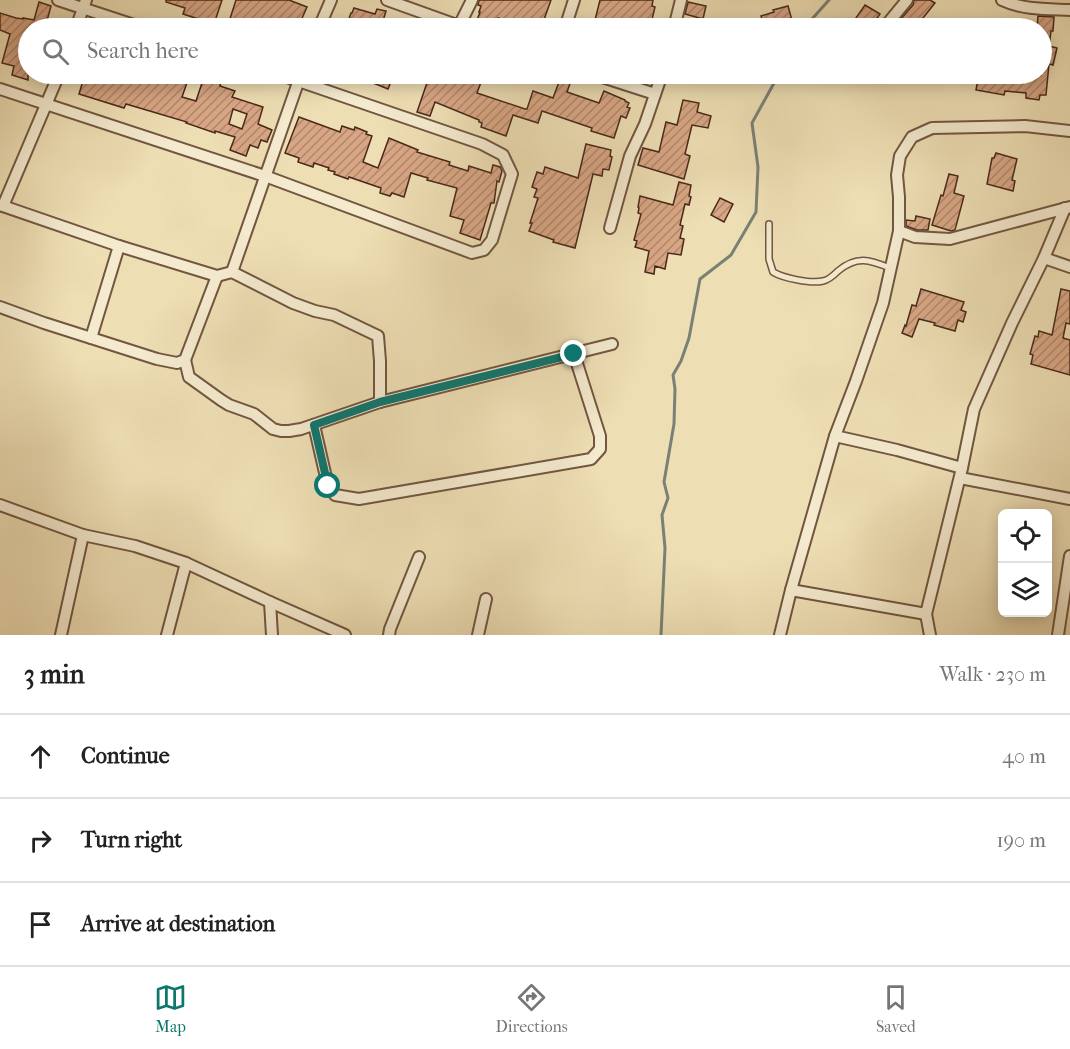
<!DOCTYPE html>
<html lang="en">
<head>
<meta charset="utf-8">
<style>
  body { margin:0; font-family:"IM FELL French Canon",serif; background:#f2f2f2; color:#222 }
  .controls { position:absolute; right:18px; bottom:18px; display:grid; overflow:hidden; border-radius:9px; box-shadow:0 3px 15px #0003 }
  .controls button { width:54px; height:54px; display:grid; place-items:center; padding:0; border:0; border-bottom:2px solid #e0e0e0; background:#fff; color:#222; font:30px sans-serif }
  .stop { position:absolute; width:18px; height:18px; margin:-14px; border:4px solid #0f766e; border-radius:50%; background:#fff }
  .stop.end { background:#0f766e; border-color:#fff; box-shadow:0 2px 6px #0008 }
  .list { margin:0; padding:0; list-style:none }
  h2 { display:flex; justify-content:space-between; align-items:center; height:78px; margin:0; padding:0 24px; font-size:26px }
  h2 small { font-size:20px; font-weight:400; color:#767676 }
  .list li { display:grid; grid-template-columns:39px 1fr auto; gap:18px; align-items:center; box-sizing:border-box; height:84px; padding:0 24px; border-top:2px solid #e0e0e0 }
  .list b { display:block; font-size:22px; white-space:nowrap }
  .list em { font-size:20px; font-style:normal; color:#767676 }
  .icon { flex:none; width:33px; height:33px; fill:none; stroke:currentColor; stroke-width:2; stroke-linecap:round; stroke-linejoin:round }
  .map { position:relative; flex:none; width:1070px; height:635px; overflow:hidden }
  .search { position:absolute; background:#fff; box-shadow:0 3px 15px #0003; left:18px; right:18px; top:18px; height:66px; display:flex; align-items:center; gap:15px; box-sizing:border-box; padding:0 21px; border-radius:33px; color:#767676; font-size:22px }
  .sheet { height:330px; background:#fff }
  nav { display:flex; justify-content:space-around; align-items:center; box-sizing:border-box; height:84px; border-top:2px solid #e0e0e0; background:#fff; font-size:16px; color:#767676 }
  nav a { display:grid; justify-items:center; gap:3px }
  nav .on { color:#0f766e }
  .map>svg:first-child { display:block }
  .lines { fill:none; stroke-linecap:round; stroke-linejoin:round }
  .stream { stroke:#798175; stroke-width:3 }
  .building { fill:url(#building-hatch); stroke:#49281b; stroke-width:1.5; fill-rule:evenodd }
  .lane-casing { stroke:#725641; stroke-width:8 }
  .street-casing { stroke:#725641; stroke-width:14 }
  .lane { stroke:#f4eace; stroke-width:5 }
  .street { stroke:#f4eace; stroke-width:10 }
  .route { stroke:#0f766e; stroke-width:8 }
</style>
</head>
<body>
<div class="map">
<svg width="1070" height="635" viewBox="0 0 1070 635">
  <defs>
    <pattern id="building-hatch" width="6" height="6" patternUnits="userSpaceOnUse" patternTransform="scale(1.5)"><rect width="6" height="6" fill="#d8a684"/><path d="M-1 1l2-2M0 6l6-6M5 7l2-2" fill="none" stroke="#b1876b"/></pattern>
  </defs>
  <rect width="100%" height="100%" fill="#eedeb4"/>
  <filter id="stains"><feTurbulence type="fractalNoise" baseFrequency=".00333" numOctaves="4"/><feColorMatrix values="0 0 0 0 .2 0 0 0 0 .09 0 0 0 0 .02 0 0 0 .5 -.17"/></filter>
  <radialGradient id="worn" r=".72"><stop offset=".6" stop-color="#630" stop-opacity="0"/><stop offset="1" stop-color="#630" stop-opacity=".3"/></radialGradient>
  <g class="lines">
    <!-- stream -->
    <g class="stream">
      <polyline points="804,28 829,0"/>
      <polyline points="661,635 665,548 662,515 668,498 664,482 674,424 675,389 673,375 681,361 689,338 700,279 731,255 756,212 758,167 752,123 779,74"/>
    </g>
  </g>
  <!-- building -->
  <g class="building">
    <polygon points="166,0 222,0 214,24 183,14 185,8 166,2"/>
    <polygon points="236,0 289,0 307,7 299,25 288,21 286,28 227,28"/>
    <polygon points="479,0 551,0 541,28 513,28 515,23 498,18 495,28 482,28 475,26 480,12 479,12 481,6 478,5"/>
    <polygon points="600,0 653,0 652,6 655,7 650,28 593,28"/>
    <polygon points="914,0 930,0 935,3 915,28 911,28 900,20 913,5"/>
    <polygon points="39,2 51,6 45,28 28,28 28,80 12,75 14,66 2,63 10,34 0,30 0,13 16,18 23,19 23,18 34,20"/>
    <polygon points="688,2 706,6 703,19 685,14"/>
    <polygon points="865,5 880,14 870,28 849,28"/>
    <polygon points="788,6 793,24 779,28 765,28 761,16 774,12 773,10"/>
    <polygon points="354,8 375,14 377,9 386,11 382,24 370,21 367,28 348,28 349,24 347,24 351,13 352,13"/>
    <polygon points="1038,16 1054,17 1053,31 1051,31 1049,46 1057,48 1053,65 1049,64 1046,95 1040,95 1039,100 1026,98 1026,93 1005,91 1004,95 976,90 979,74 1015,80 1016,74 1041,75 1041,28 1037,28"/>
    <path d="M 85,74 L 190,74 L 182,97 L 196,101 L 203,80 L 209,82 L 211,77 L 221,81 L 220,86 L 235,91 L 232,97 L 263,107 L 258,124 L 272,130 L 267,142 L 261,140 L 258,148 L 250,145 L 246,156 L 230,150 L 235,137 L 215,131 L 215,133 L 186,123 L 187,122 L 126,104 L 124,108 L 79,94 ZM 233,109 L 247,114 L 242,129 L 229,124 Z"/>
    <polygon points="351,74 394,74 388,89"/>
    <polygon points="430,74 484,74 477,93 525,109 527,109 533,91 553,98 562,74 568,74 573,75 567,92 599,103 604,91 625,100 625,101 629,103 627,107 630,108 626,118 621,116 614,138 591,131 592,128 542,111 538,123 513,115 506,136 481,127 482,123 479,122 479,120 435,102 430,116 417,112"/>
    <polygon points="683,100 699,103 697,112 711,116 708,128 692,125 685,154 690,156 684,179 638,165 643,148 659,152 666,122 677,125"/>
    <polygon points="299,117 340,132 342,126 354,130 355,127 367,132 366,134 372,136 363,162 378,168 389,138 418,150 417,152 450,162 449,165 468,171 469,166 491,173 493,165 500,167 502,171 499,182 497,181 494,203 491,203 480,240 460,233 464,220 450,216 457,188 427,180 428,178 411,173 404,197 392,193 390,196 380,193 381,188 349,177 348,179 334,174 335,172 328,170 329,168 314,163 313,167 298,162 299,158 285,153"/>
    <polygon points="586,144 611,150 610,156 612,157 609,170 603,169 602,176 593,174 575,248 553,242 554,240 529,231 532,223 530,223 538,198 534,197 537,189 532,187 537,172 543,174 545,167 578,178"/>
    <polygon points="996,153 1017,159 1012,180 1015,181 1013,191 987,184 992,158 994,158"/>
    <polygon points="949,174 958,176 954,193 964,196 955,230 951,231 932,225 941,195 943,196"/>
    <polygon points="679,182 691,185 689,196 691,197 689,205 685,204 680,225 683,226 680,238 684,239 681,255 668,253 665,269 655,266 654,274 645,272 649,251 635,247 637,241 634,240 641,214 638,213 639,208 638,207 640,196 673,205"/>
    <polygon points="720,198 733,204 724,222 711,215"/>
    <polygon points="916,216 930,219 928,230 917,230 906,226 906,220 915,221"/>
    <polygon points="921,289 964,302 961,310 966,312 963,322 958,320 955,331 934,325 935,323 919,319 912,337 902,333 905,325 906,326 912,305 916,306"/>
    <polygon points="1061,289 1070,291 1070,324 1066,323 1063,338 1070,340 1070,375 1031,364 1033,355 1030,354 1035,336 1038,337 1039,331 1052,335"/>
  </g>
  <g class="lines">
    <!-- lane casing -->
    <g class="lane-casing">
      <path id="lane" d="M 769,224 L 769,259 L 773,272 C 783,278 811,284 823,281 C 829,280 834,275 838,271 C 857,255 870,260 890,268"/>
    </g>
    <!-- street casing -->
    <g class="street-casing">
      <g id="street">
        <polyline points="58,0 143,28"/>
        <polyline points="387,0 465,28"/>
        <path d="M 1002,0 C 1023,10 1048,9 1070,10"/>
        <polyline points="459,26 472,0"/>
        <polyline points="76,28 86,0"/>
        <polyline points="319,28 331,0"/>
        <polyline points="565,28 574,0"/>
        <polyline points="674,28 681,0"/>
        <polyline points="884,28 907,0"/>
        <polyline points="593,74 655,94"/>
        <polyline points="0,89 265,176 472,253 484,250 492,240 512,174 503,155 482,144 278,74"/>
        <polyline points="0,205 119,246 217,276 232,272 293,303 315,311 334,315 378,336 380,361 380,402"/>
        <polyline points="3,206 59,74"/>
        <polyline points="610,228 630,156 645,124 662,74"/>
        <polyline points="899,231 915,237 950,239 1070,207"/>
        <polyline points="1044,258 1070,267"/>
        <polyline points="232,272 301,74"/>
        <polyline points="0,307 44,323 157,359 177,363 185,360 217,276"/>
        <polyline points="91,338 119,246"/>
        <polyline points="185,360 189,377 221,400 229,405 254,414 273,429 281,431 289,431 301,429 380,402 612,344"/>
        <polyline points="314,425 328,486 335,495 359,499 591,459 600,449 600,436 574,354"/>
        <polyline points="962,468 897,450 835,436 856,381 883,303 899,231 899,197 897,175 900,156 912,137 932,128 1025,126 1070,131"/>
        <polyline points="960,478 1070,499"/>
        <polyline points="0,505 83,535 135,546 186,563 270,602 345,635"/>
        <polyline points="791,590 926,614"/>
        <polyline points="270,602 272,635"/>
        <polyline points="61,635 83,535"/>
        <polyline points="167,635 186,563"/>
        <polyline points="389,635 390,629 419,557"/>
        <polyline points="478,635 486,599"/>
        <polyline points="780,635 791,590 835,436"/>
        <polyline points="930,635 926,614 962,468 974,409 1012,323 1044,258 1065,208"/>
        <polyline points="1058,635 1070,556"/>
      </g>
    </g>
    <!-- lane -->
    <use href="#lane" class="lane"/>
    <!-- street -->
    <use href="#street" class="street"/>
  </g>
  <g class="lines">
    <!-- route -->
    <polyline class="route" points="328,486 314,425 380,402 574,354"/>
  </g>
  <rect width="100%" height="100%" filter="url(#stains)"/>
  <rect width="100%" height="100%" fill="url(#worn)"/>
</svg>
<div class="controls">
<button><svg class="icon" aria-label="locate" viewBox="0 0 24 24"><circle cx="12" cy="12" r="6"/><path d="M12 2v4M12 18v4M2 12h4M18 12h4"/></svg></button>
<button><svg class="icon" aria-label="layers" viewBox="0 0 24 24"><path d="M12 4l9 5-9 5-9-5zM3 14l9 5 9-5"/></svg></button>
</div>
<div class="stop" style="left:328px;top:486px"></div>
<div class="stop end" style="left:574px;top:354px"></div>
<div class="search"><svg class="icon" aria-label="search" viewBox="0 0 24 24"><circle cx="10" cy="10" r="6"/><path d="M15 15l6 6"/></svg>Search here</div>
</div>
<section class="sheet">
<h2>3 min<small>Walk · 230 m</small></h2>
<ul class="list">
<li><svg class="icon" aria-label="ahead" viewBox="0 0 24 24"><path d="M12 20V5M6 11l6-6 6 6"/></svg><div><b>Continue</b></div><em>40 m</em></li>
<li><svg class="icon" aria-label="right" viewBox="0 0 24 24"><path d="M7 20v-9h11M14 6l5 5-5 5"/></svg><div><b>Turn right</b></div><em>190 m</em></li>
<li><svg class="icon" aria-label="arrive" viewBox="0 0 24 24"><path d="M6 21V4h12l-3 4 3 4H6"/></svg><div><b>Arrive at destination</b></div></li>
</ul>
</section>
<nav>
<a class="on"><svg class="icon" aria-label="map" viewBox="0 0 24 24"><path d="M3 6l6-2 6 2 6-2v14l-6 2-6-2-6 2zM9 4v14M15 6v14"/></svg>Map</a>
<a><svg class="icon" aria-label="directions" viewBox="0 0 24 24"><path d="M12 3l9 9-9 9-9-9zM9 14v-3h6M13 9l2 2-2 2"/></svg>Directions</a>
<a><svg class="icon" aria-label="saved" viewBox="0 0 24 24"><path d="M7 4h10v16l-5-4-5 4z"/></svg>Saved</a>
</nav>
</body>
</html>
